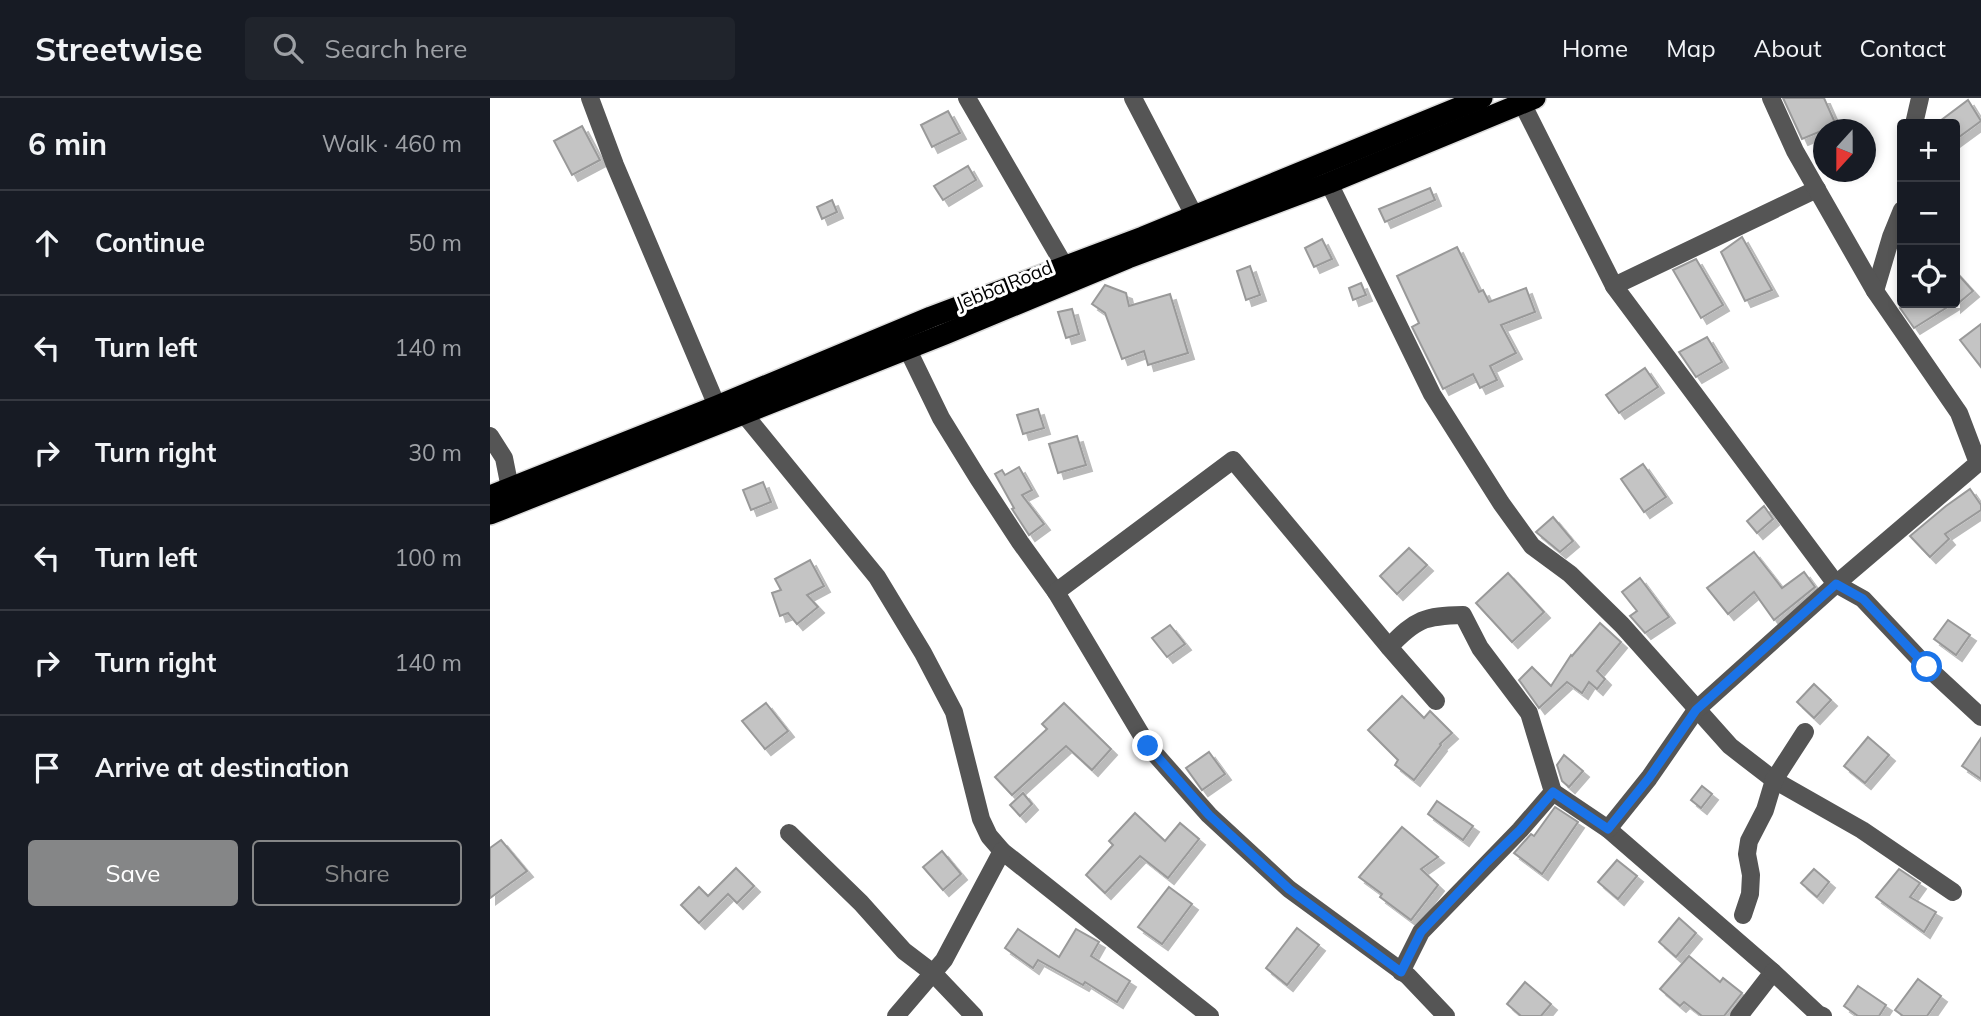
<!DOCTYPE html>
<html lang="en">
<head>
<meta charset="utf-8">
<style>
  body { margin:0; font-family:Mulish,sans-serif; background:#20242c; color:#f1f3f6 }
  .controls { position:absolute; right:21px; top:21px; display:grid; overflow:hidden; border-radius:7px; box-shadow:0 4px 10px #0003 }
  .controls button { width:63px; height:63px; display:grid; place-items:center; padding:0; border:0; border-bottom:2px solid #363941; background:#171b24; color:#f1f3f6; font:35px sans-serif }
  .compass { position:absolute; left:1323px; top:21px; width:63px; height:63px; border-radius:50%; background:#171b24; box-shadow:0 4px 10px #0003; rotate:201deg }
  .stop { position:absolute; width:21px; height:21px; margin:-16px; border:5px solid #1a73e8; border-radius:50%; background:#fff }
  .stop.end { background:#1a73e8; border-color:#fff; box-shadow:0 2px 7px #0008 }
  .list { margin:0; padding:0; list-style:none }
  h2 { display:flex; justify-content:space-between; align-items:center; height:91px; margin:0; padding:0 28px; font-size:30px }
  h2 small { font-size:23px; font-weight:400; color:#9ea1a6 }
  .list li { display:grid; grid-template-columns:46px 1fr auto; gap:21px; align-items:center; box-sizing:border-box; height:105px; padding:0 28px; border-top:2px solid #363941 }
  .list b { display:block; font-size:26px; white-space:nowrap }
  .list em { font-size:23px; font-style:normal; color:#9ea1a6 }
  .actions { display:flex; gap:14px; padding:21px 28px }
  .actions a { flex:1; padding:16px 0; border:2px solid #858687; border-radius:7px; text-align:center; font-size:24px; color:#858687 }
  .actions .main { background:#858687; color:#fff }
  .icon { flex:none; width:38px; height:38px; fill:none; stroke:currentColor; stroke-width:2; stroke-linecap:round; stroke-linejoin:round }
  .map { position:relative; flex:none; width:1491px; height:918px; overflow:hidden }
  header { display:flex; align-items:center; gap:42px; box-sizing:border-box; height:98px; padding:0 35px; background:#171b24; border-bottom:2px solid #363941 }
  header strong { font-size:33px }
  nav { display:flex; gap:38px; margin-inline-start:auto; font-size:24px }
  .search { width:490px; height:63px; background:#20242c; display:flex; align-items:center; gap:18px; box-sizing:border-box; padding:0 24px; border-radius:7px; color:#9ea1a6; font-size:26px }
  main { display:flex }
  aside { flex:1; background:#171b24 }
  .map>svg:first-child { display:block }
  .building { fill:#c4c4c4; stroke:#999; stroke-width:2; filter:url(#shadow) }
  .lines { fill:none; stroke-linecap:round; stroke-linejoin:round }
  .highway-casing { stroke:#dbdbdb; stroke-width:24 }
  .minor { stroke:#555; stroke-width:18 }
  .highway { stroke:#000; stroke-width:21 }
  .route { stroke:#1a73e8; stroke-width:9 }
  .labels { text-anchor:middle; stroke-width:6; stroke-linejoin:round; paint-order:stroke }
  .street-label { font-size:19px; fill:#000; stroke:#fff }
</style>
</head>
<body>
<header>
<strong>Streetwise</strong>
<div class="search"><svg class="icon" aria-label="search" viewBox="0 0 24 24"><circle cx="10" cy="10" r="6"/><path d="M15 15l6 6"/></svg>Search here</div>
<nav><a>Home</a><a>Map</a><a>About</a><a>Contact</a></nav>
</header>
<main>
<aside>
<h2>6 min<small>Walk · 460 m</small></h2>
<ul class="list">
<li><svg class="icon" aria-label="ahead" viewBox="0 0 24 24"><path d="M12 20V5M6 11l6-6 6 6"/></svg><div><b>Continue</b></div><em>50 m</em></li>
<li><svg class="icon" aria-label="left" viewBox="0 0 24 24"><path d="M17 20v-9H6M10 6l-5 5 5 5"/></svg><div><b>Turn left</b></div><em>140 m</em></li>
<li><svg class="icon" aria-label="right" viewBox="0 0 24 24"><path d="M7 20v-9h11M14 6l5 5-5 5"/></svg><div><b>Turn right</b></div><em>30 m</em></li>
<li><svg class="icon" aria-label="left" viewBox="0 0 24 24"><path d="M17 20v-9H6M10 6l-5 5 5 5"/></svg><div><b>Turn left</b></div><em>100 m</em></li>
<li><svg class="icon" aria-label="right" viewBox="0 0 24 24"><path d="M7 20v-9h11M14 6l5 5-5 5"/></svg><div><b>Turn right</b></div><em>140 m</em></li>
<li><svg class="icon" aria-label="arrive" viewBox="0 0 24 24"><path d="M6 21V4h12l-3 4 3 4H6"/></svg><div><b>Arrive at destination</b></div></li>
</ul>
<div class="actions"><a class="main">Save</a><a>Share</a></div>
</aside>
<div class="map">
<svg width="1491" height="918" viewBox="0 0 1491 918">
  <defs>
    <filter id="shadow"><feDropShadow dx="6" dy="6" stdDeviation="0" flood-color="#0004"/></filter>
  </defs>
  <rect width="100%" height="100%" fill="#fff"/>
  <!-- building -->
  <g class="building">
    <polygon points="1293,0 1334,0 1346,27 1312,41"/>
    <polygon points="1478,2 1491,23 1465,42 1465,26 1446,26"/>
    <polygon points="458,13 470,35 442,49 431,27"/>
    <polygon points="92,28 110,62 82,77 64,43"/>
    <polygon points="478,68 486,82 453,102 444,88"/>
    <polygon points="940,90 945,102 895,124 889,111"/>
    <polygon points="342,102 347,114 332,121 327,109"/>
    <polygon points="1252,139 1282,192 1255,203 1231,154"/>
    <polygon points="832,141 842,161 824,169 815,150"/>
    <polygon points="967,149 989,194 993,192 999,204 1036,190 1045,214 1011,227 1026,255 1000,268 1007,282 990,290 983,276 953,291 922,229 929,225 907,178"/>
    <polygon points="1206,161 1233,207 1211,220 1183,172"/>
    <polygon points="760,168 770,197 756,202 747,173"/>
    <polygon points="1465,173 1483,193 1465,208"/>
    <polygon points="871,185 876,197 863,202 859,190"/>
    <polygon points="615,187 636,195 639,208 680,196 698,255 658,267 654,253 632,261 615,215 602,206"/>
    <polygon points="1417,205 1464,205 1424,230 1410,210"/>
    <polygon points="582,211 589,236 576,240 568,214"/>
    <polygon points="1491,226 1491,269 1470,242"/>
    <polygon points="1217,239 1232,264 1206,279 1189,254"/>
    <polygon points="1155,270 1168,289 1129,315 1116,297"/>
    <polygon points="548,311 554,330 533,336 527,317"/>
    <polygon points="587,338 596,367 568,375 559,346"/>
    <polygon points="1153,366 1176,399 1154,414 1131,381"/>
    <polygon points="529,369 542,392 532,397 554,426 539,437 522,411 524,410 505,376 512,372 515,377"/>
    <polygon points="273,384 281,404 261,412 253,392"/>
    <polygon points="1480,391 1491,407 1491,412 1455,436 1459,441 1440,459 1420,438 1456,408"/>
    <polygon points="1274,408 1283,421 1267,435 1257,423"/>
    <polygon points="1063,419 1083,443 1070,454 1046,434"/>
    <polygon points="919,450 937,467 907,496 890,478"/>
    <polygon points="1264,454 1292,490 1314,474 1325,489 1284,522 1264,494 1238,516 1217,490"/>
    <polygon points="320,462 334,488 317,497 328,509 307,526 298,515 290,518 282,495 291,492 285,481"/>
    <polygon points="1018,475 1054,514 1022,544 986,505"/>
    <polygon points="1150,480 1179,519 1155,535 1140,518 1147,513 1132,494"/>
    <polygon points="1458,522 1480,537 1466,557 1444,541"/>
    <polygon points="1110,525 1131,544 1107,573 1115,581 1107,591 1099,584 1092,595 1077,584 1049,610 1029,582 1042,569 1061,588 1081,557 1082,558"/>
    <polygon points="680,527 695,546 677,559 662,540"/>
    <polygon points="1324,586 1341,602 1324,620 1307,604"/>
    <polygon points="912,598 934,620 940,613 962,635 950,646 951,647 924,682 905,667 908,662 878,632"/>
    <polygon points="276,605 298,633 275,651 252,623"/>
    <polygon points="574,605 621,651 602,672 576,648 522,697 505,679 557,631 552,626"/>
    <polygon points="1378,639 1399,657 1375,685 1354,668"/>
    <polygon points="1491,640 1491,681 1472,668"/>
    <polygon points="719,654 735,676 712,692 696,670"/>
    <polygon points="1074,657 1093,673 1079,689 1072,683 1067,667"/>
    <polygon points="1212,688 1222,696 1211,710 1201,702"/>
    <polygon points="533,695 542,706 530,718 520,707"/>
    <polygon points="947,703 983,728 973,742 938,716"/>
    <polygon points="1065,709 1088,724 1052,776 1024,755 1041,736 1044,738"/>
    <polygon points="645,715 675,743 690,725 709,741 678,780 650,758 615,795 596,777 623,747 619,743"/>
    <polygon points="912,729 948,759 931,771 948,787 921,822 890,799 892,796 869,779"/>
    <polygon points="11,742 37,773 0,800 0,750"/>
    <polygon points="452,753 471,776 453,792 433,769"/>
    <polygon points="1127,762 1147,778 1128,801 1108,784"/>
    <polygon points="246,770 264,788 247,805 238,796 209,825 191,807 209,789 218,798"/>
    <polygon points="1324,771 1339,784 1327,799 1311,785"/>
    <polygon points="1409,771 1430,785 1420,799 1446,814 1434,834 1386,799"/>
    <polygon points="679,789 702,806 672,846 648,829"/>
    <polygon points="1189,820 1206,835 1186,859 1169,844"/>
    <polygon points="807,830 829,847 797,887 776,870"/>
    <polygon points="528,831 569,859 586,831 609,844 601,858 640,883 627,904 595,884 593,887 548,862 543,870 515,850"/>
    <polygon points="1199,858 1230,884 1233,880 1252,895 1234,918 1212,918 1194,904 1190,908 1170,891"/>
    <polygon points="1428,881 1451,898 1437,918 1413,918 1405,912"/>
    <polygon points="1035,884 1061,906 1051,918 1031,918 1017,906"/>
    <polygon points="1368,888 1396,907 1389,918 1368,918 1354,908"/>
  </g>
  <g class="lines">
    <!-- highway casing -->
    <g class="highway-casing">
      <g id="highway">
        <polyline points="0,398 227,308 441,219 653,139 992,0"/>
        <polyline points="0,416 455,236 638,160 839,85 1045,0"/>
      </g>
    </g>
    <!-- minor -->
    <g class="minor">
      <polyline points="100,0 125,67 227,308"/>
      <polyline points="477,0 574,167"/>
      <polyline points="643,0 704,117"/>
      <polyline points="1032,5 1124,188"/>
      <polyline points="1424,26 1430,0"/>
      <polyline points="839,85 942,296 1011,405 1042,448 1080,476 1132,527 1240,648 1284,682 1372,732 1463,794"/>
      <polyline points="1327,91 1124,188 1346,486 1373,501 1437,569 1491,619"/>
      <polyline points="1385,193 1401,139 1412,112"/>
      <polyline points="417,250 451,320 488,380 530,444 566,494 658,648 719,717 799,791 918,878 956,918"/>
      <polyline points="254,316 387,479 433,555 464,614 491,721 499,738 512,753 720,918"/>
      <polyline points="0,338 14,360 20,390"/>
      <polyline points="566,494 743,362 899,549"/>
      <polyline points="1063,694 1118,731 1283,874 1249,918"/>
      <polyline points="1118,731 1159,680 1206,612 1346,486 1488,365 1469,315 1385,193 1305,53 1281,0"/>
      <polyline points="299,735 371,805 414,853 443,875 484,918"/>
      <polyline points="1253,817 1260,796 1261,777 1257,756 1259,743 1275,712 1284,682 1315,634"/>
      <path d="M 911,874 L 931,834 L 1030,732 L 1063,694 L 1039,615 L 990,550 L 973,517 C 934,518 926,521 899,549 L 946,603"/>
      <polyline points="1283,874 1328,916 1333,918"/>
      <polyline points="406,918 454,862 512,753"/>
    </g>
    <!-- highway -->
    <use href="#highway" class="highway"/>
  </g>
  <g class="lines">
    <!-- route -->
    <polyline class="route" points="658,648 719,717 799,791 911,874 931,834 997,764 1030,732 1063,694 1118,731 1159,680 1206,612 1346,486 1373,501 1437,569"/>
  </g>
  <g class="labels">
    <!-- street labels -->
    <g class="street-label">
      <text transform="translate(514 187) rotate(-22)" y="7">Jebba Road</text>
    </g>
  </g>
</svg>
<div class="controls">
<button>+</button>
<button>−</button>
<button><svg class="icon" aria-label="locate" viewBox="0 0 24 24"><circle cx="12" cy="12" r="6"/><path d="M12 2v4M12 18v4M2 12h4M18 12h4"/></svg></button>
</div>
<svg class="compass" viewBox="-18 -18 36 36"><path d="M0-13l5 13h-10z" fill="#e53935"/><path d="M0 13l5-13h-10z" fill="#9ea1a6"/></svg>
<div class="stop" style="left:1437px;top:569px"></div>
<div class="stop end" style="left:658px;top:648px"></div>
</div>
</main>
</body>
</html>
